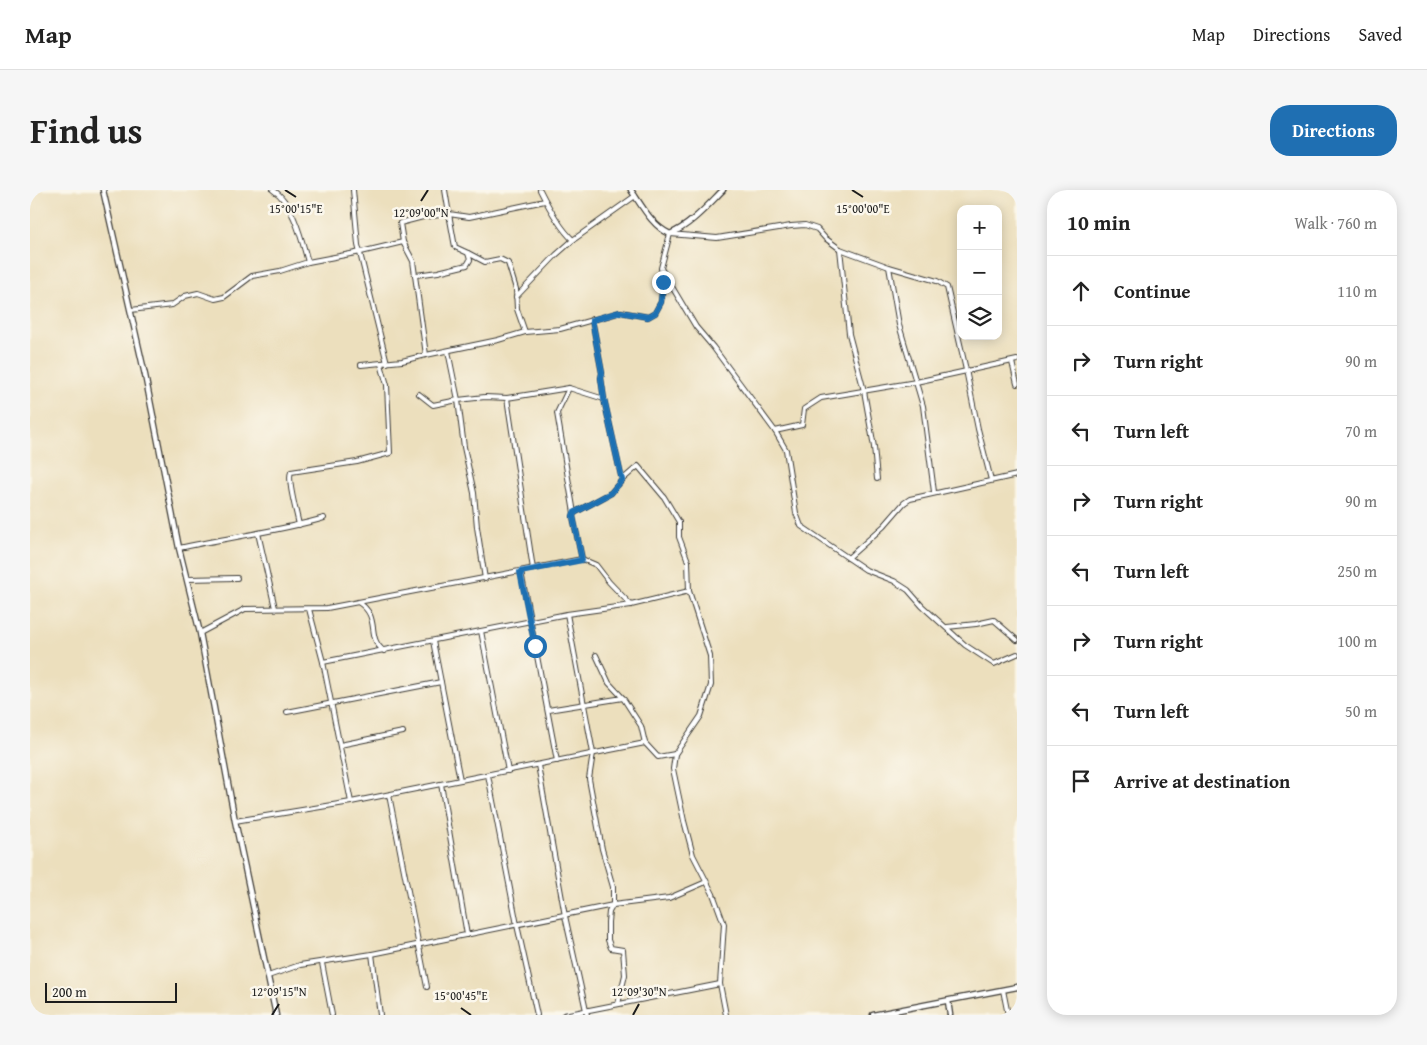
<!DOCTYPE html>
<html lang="en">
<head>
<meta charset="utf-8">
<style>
  body { margin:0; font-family:"Gentium Book Plus",serif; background:#f6f6f6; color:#222 }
  .controls { position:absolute; right:15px; top:15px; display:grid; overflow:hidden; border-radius:10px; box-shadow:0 2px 12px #0003 }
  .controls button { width:45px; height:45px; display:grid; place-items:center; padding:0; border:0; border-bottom:1px solid #e0e0e0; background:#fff; color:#222; font:25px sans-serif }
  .scale { position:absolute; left:15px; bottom:12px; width:132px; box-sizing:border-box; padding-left:5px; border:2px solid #1c1c1c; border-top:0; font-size:14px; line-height:18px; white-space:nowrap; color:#1c1c1c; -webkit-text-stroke:4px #fbf7ec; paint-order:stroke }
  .stop { position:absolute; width:15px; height:15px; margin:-11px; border:4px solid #1f6fb2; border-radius:50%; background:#fff }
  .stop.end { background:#1f6fb2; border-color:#fff; box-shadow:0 1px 5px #0008 }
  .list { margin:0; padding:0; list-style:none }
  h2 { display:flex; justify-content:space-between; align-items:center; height:65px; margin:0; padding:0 20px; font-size:21px }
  h2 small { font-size:16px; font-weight:400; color:#767676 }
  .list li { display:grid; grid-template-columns:32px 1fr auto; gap:15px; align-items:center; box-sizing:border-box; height:70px; padding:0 20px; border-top:1px solid #e0e0e0 }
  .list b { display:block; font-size:19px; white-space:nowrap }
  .list em { font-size:16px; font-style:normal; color:#767676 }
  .icon { flex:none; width:28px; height:28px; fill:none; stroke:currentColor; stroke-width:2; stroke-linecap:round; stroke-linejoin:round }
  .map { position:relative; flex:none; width:987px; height:825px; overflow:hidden; border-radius:20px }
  header { display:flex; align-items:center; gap:30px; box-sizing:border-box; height:70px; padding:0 25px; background:#fff; border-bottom:1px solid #e0e0e0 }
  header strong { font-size:24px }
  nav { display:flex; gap:28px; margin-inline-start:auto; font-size:18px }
  .intro { display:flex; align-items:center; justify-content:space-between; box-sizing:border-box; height:120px; padding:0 30px }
  h1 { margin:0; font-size:35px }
  .button { padding:12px 22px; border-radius:20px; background:#1f6fb2; color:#fff; font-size:18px; font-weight:700 }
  main { display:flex; gap:30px; padding:0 30px }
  aside { flex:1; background:#fff; border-radius:20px; box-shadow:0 2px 12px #0003 }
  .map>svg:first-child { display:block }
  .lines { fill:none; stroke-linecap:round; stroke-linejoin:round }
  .minor-casing { stroke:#3b3934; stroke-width:6 }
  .tertiary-casing { stroke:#3b3934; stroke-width:7 }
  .minor { stroke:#fff; stroke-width:4 }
  .tertiary { stroke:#fff; stroke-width:4.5 }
  .route { stroke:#1f6fb2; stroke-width:6 }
  .ticks { fill:none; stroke:#1c1c1c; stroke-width:2 }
  .ticks-label { font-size:12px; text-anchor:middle; fill:#1c1c1c; stroke:#fbf7ec; stroke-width:5; stroke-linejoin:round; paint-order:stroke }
</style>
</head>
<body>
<header>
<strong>Map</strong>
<nav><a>Map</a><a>Directions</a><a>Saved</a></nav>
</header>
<div class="intro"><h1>Find us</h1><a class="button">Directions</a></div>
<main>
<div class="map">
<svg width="987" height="825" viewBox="0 0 987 825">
  <rect width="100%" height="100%" fill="#fbf7ec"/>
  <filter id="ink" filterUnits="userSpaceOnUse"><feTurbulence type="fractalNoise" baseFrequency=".02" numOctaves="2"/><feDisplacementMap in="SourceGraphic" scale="10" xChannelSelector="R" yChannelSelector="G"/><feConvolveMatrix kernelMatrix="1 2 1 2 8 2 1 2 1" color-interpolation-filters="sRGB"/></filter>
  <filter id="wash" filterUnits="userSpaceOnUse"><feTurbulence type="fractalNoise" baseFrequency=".0096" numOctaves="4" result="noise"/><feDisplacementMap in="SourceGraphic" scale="20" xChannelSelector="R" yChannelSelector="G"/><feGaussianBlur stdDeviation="1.12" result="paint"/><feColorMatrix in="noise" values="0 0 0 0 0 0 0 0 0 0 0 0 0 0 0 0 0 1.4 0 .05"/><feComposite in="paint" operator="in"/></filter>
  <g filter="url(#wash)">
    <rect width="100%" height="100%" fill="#ecdfbd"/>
  </g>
  <g filter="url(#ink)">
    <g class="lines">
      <!-- minor casing -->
      <g class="minor-casing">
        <g id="minor">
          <path d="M 243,0 C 263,12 272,51 278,72"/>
          <polyline points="323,0 328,55 357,173"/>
          <path d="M 510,0 C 518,16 530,38 543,50"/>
          <polyline points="373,52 383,71 396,165"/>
          <polyline points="810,59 819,144 834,201 844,257 847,289"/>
          <polyline points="438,63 425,57 419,24 439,27 515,11"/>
          <polyline points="859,77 869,135 893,216 904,302"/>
          <polyline points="632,80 666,137 683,157 745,241 756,260 766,323 771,336 836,380 864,391 878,400 892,416 935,455 964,474 987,464"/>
          <polyline points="386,85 408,82 437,75 440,70 438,63 455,72 470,69 478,73 486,99 487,119 495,142"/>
          <polyline points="486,107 526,65 543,50 605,6"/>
          <polyline points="101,120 142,115 155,106 168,103 185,109 194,107 222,86 250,81 278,72 331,62 373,52 370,33 393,27 419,24 415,0"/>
          <polyline points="562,129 572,183 571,188 574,209 592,290 608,276 634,307 649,332 649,347 658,371 659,401 680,466 681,495 671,526 645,564 643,579 654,631 663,665 683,704 694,734 690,794 696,825"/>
          <polyline points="418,161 428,210 434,257 444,303 447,337 455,389"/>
          <polyline points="982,172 987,194"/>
          <polyline points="331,175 372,171 396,165 468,150 495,142 530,139 591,122 618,127 625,123 631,112 633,92 631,78 640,44 687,48 761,36 775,35 787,39 795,48 810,59 859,77 907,91 917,97 936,180 948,239 961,290"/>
          <polyline points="539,198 527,223 544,323 543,327 552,369"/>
          <polyline points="389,204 403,215 428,210 455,207 477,208 539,198 574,209"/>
          <polyline points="477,208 503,379"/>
          <polyline points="745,241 772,235 774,219 791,208 886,192 987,170"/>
          <polyline points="544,323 581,303 592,290"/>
          <path d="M 269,335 C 267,324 257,290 261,282 L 327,272 L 360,263 L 357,195 L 351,174"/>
          <polyline points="228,343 245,418"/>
          <path d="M 149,358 C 198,347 247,342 294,328"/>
          <polyline points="818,368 854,336 874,313 880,309 987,285"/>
          <polyline points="491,382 527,571"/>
          <polyline points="157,389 207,388"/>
          <path d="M 328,412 C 352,427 335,447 354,461"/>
          <polyline points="279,419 293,472 321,612"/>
          <polyline points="537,424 563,563 559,589 572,659 583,697 583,715 579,722 578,732 578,750 581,758 593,760 595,785 588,814"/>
          <polyline points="917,437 946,434 964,430 987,450"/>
          <polyline points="451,441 478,581"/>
          <polyline points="170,443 215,419 297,418 552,369 566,375 579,392 601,415"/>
          <polyline points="403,451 430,590"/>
          <polyline points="566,465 579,493 593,508 611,536 615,553 628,567 645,564"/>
          <polyline points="293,472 537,424 601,415 659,401"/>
          <polyline points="518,520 593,508"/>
          <polyline points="257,522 411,492"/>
          <polyline points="310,555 373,542"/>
          <polyline points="508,575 535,726 557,825"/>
          <polyline points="458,585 487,735 507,825"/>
          <polyline points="411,594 437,745"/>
          <polyline points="359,605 397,797"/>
          <polyline points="205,631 321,612 615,553"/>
          <polyline points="342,764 350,825"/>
          <polyline points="292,773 302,825"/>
          <polyline points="238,786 270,775 342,764 583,715 639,708 676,692"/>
          <polyline points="973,800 978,825"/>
          <polyline points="534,825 690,794"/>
        </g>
      </g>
      <!-- tertiary casing -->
      <g class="tertiary-casing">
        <g id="tertiary">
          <polyline points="73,0 115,185 149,358 170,443 205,631 246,825"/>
          <path d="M 601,0 C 612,16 622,36 640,44 C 661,35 677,16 693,0"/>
          <polyline points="918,811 920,825"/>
          <polyline points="843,825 987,797"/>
        </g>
      </g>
      <!-- minor -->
      <use href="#minor" class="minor"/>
      <!-- tertiary -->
      <use href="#tertiary" class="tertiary"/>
    </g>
  </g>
  <g class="lines" filter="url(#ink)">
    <!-- route -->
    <polyline class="route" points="505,456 490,382 552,370 543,326 544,323 581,303 592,290 574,209 571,188 572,183 562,130 590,122 618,127 625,123 631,112 633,92"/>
  </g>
  <!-- ticks -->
  <path class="ticks" d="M 255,0 L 266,7M 822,0 L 833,7M 391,11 L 398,0M 431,818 L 441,825M 242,825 L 249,814M 603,825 L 609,814"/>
  <g class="ticks-label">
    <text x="833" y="23">15°00'00"E</text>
    <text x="266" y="23">15°00'15"E</text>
    <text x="391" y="27">12°09'00"N</text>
    <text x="249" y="806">12°09'15"N</text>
    <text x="609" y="806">12°09'30"N</text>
    <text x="431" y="810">15°00'45"E</text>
  </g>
</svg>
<div class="controls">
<button>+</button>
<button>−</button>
<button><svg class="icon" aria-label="layers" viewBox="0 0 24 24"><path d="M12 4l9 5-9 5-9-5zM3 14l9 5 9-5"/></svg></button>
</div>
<div class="scale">200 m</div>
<div class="stop" style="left:505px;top:456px"></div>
<div class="stop end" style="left:633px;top:92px"></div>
</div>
<aside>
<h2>10 min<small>Walk · 760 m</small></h2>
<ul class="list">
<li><svg class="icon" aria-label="ahead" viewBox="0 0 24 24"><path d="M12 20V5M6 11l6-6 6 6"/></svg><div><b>Continue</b></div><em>110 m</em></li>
<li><svg class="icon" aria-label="right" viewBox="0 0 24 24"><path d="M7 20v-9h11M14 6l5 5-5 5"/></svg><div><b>Turn right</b></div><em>90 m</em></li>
<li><svg class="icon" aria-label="left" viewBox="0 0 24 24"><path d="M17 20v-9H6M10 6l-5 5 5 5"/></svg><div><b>Turn left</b></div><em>70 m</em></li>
<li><svg class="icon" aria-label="right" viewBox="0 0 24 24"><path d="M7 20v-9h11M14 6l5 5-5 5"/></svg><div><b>Turn right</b></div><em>90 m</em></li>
<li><svg class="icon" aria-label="left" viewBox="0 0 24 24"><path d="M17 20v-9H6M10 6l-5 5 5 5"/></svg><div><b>Turn left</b></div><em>250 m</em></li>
<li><svg class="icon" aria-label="right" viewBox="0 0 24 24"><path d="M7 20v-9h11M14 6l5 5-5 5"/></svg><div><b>Turn right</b></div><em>100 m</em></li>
<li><svg class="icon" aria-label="left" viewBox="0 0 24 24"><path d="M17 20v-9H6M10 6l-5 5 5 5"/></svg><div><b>Turn left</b></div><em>50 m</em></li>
<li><svg class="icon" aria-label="arrive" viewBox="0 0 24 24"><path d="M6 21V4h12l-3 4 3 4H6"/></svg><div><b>Arrive at destination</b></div></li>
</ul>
</aside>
</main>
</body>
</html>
